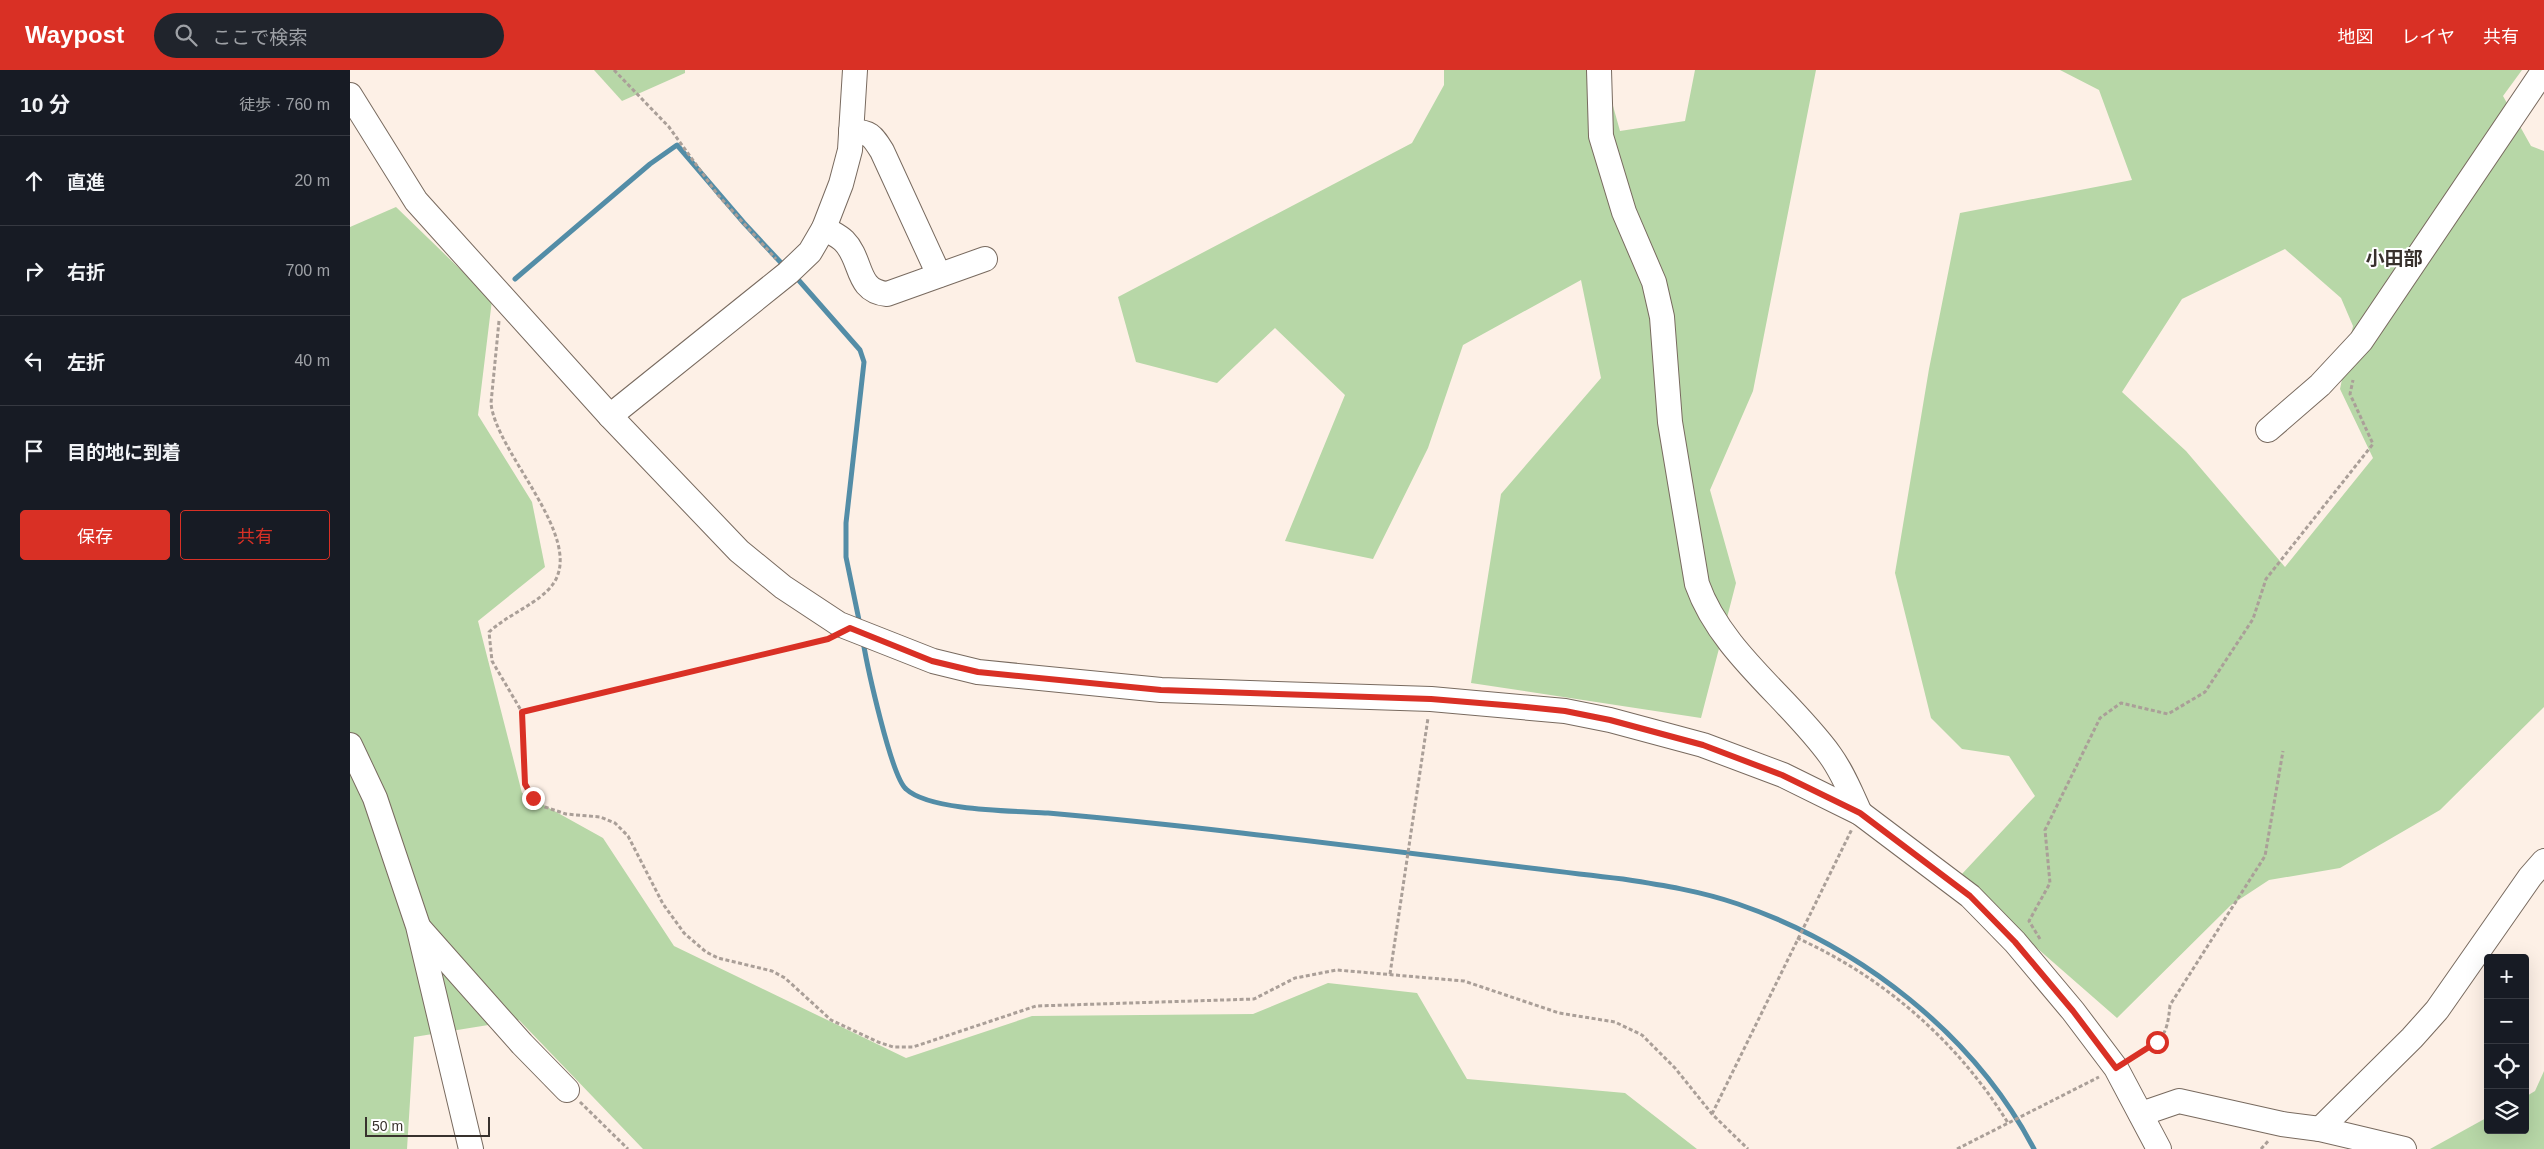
<!DOCTYPE html>
<html lang="ja">
<head>
<meta charset="utf-8">
<style>
  body { margin:0; font-family:Arial,"Noto Sans JP",sans-serif; background:#20242c; color:#f1f3f6 }
  .controls { position:absolute; right:15px; bottom:15px; display:grid; overflow:hidden; border-radius:5px; box-shadow:0 5px 20px #0002 }
  .controls button { width:45px; height:45px; display:grid; place-items:center; padding:0; border:0; border-bottom:1px solid #363941; background:#171b24; color:#f1f3f6; font:25px sans-serif }
  .scale { position:absolute; left:15px; bottom:12px; width:125px; box-sizing:border-box; padding-left:5px; border:2px solid #38312d; border-top:0; font-size:14px; line-height:18px; white-space:nowrap; color:#38312d; -webkit-text-stroke:4px #fff; paint-order:stroke }
  .stop { position:absolute; width:15px; height:15px; margin:-11px; border:4px solid #d93025; border-radius:50%; background:#fff }
  .stop.end { background:#d93025; border-color:#fff; box-shadow:0 1px 5px #0008 }
  .list { margin:0; padding:0; list-style:none }
  h2 { display:flex; justify-content:space-between; align-items:center; height:65px; margin:0; padding:0 20px; font-size:21px }
  h2 small { font-size:16px; font-weight:400; color:#9ea1a6 }
  .list li { display:grid; grid-template-columns:32px 1fr auto; gap:15px; align-items:center; box-sizing:border-box; height:90px; padding:0 20px; border-top:1px solid #363941 }
  .list b { display:block; font-size:19px; white-space:nowrap }
  .list em { font-size:16px; font-style:normal; color:#9ea1a6 }
  .actions { display:flex; gap:10px; padding:15px 20px }
  .actions a { flex:1; padding:11px 0; border:1px solid #d93025; border-radius:5px; text-align:center; font-size:18px; color:#d93025 }
  .actions .main { background:#d93025; color:#fff }
  .icon { flex:none; width:28px; height:28px; fill:none; stroke:currentColor; stroke-width:2; stroke-linecap:round; stroke-linejoin:round }
  .map { position:relative; flex:none; width:2194px; height:1079px; overflow:hidden }
  header { display:flex; align-items:center; gap:30px; box-sizing:border-box; height:70px; padding:0 25px; background:#d93025; color:#fff }
  header strong { font-size:24px }
  nav { display:flex; gap:28px; margin-inline-start:auto; font-size:18px }
  .search { width:350px; height:45px; background:#20242c; display:flex; align-items:center; gap:12px; box-sizing:border-box; padding:0 18px; border-radius:28px; color:#9ea1a6; font-size:19px }
  main { display:flex }
  aside { flex:1; background:#171b24 }
  .map>svg:first-child { display:block }
  .green { fill:#b7d7a7; fill-rule:evenodd }
  .lines { fill:none; stroke-linecap:round; stroke-linejoin:round }
  .stream { stroke:#538da7; stroke-width:5 }
  .minor-casing { stroke:#786a5f; stroke-width:26 }
  .path { stroke:#aa9f98; stroke-width:3; stroke-dasharray:4 2.5; stroke-linecap:butt }
  .minor { stroke:#fff; stroke-width:24 }
  .route { stroke:#d93025; stroke-width:6 }
  .labels { text-anchor:middle; stroke-width:4; stroke-linejoin:round; paint-order:stroke }
  .quarter-label { font-size:19px; font-weight:bold; fill:#38312d; stroke:#fff }
</style>
</head>
<body>
<header>
<strong>Waypost</strong>
<div class="search"><svg class="icon" aria-label="search" viewBox="0 0 24 24"><circle cx="10" cy="10" r="6"/><path d="M15 15l6 6"/></svg>ここで検索</div>
<nav><a>地図</a><a>レイヤ</a><a>共有</a></nav>
</header>
<main>
<aside>
<h2>10 分<small>徒歩 · 760 m</small></h2>
<ul class="list">
<li><svg class="icon" aria-label="ahead" viewBox="0 0 24 24"><path d="M12 20V5M6 11l6-6 6 6"/></svg><div><b>直進</b></div><em>20 m</em></li>
<li><svg class="icon" aria-label="right" viewBox="0 0 24 24"><path d="M7 20v-9h11M14 6l5 5-5 5"/></svg><div><b>右折</b></div><em>700 m</em></li>
<li><svg class="icon" aria-label="left" viewBox="0 0 24 24"><path d="M17 20v-9H6M10 6l-5 5 5 5"/></svg><div><b>左折</b></div><em>40 m</em></li>
<li><svg class="icon" aria-label="arrive" viewBox="0 0 24 24"><path d="M6 21V4h12l-3 4 3 4H6"/></svg><div><b>目的地に到着</b></div></li>
</ul>
<div class="actions"><a class="main">保存</a><a>共有</a></div>
</aside>
<div class="map">
<svg width="2194" height="1079" viewBox="0 0 2194 1079">
  <rect width="100%" height="100%" fill="#fdf0e6"/>
  <!-- green -->
  <g class="green">
    <polygon points="244,0 335,0 335,3 272,31"/>
    <polygon points="1094,0 1253,0 1270,61 1335,51 1345,0 1466,0 1403,321 1360,420 1386,513 1351,648 1121,613 1151,424 1251,308 1231,210 1113,275 1078,378 1023,489 935,471 995,325 925,258 867,313 786,292 768,227 1062,73 1094,15"/>
    <path d="M 1710,0 L 2172,0 L 2153,26 L 2181,76 L 2194,81 L 2194,637 L 2090,740 L 1990,798 L 1919,810 L 1881,835 L 1767,948 L 1641,838 L 1611,805 L 1685,726 L 1659,686 L 1612,679 L 1581,648 L 1545,503 L 1579,299 L 1610,143 L 1782,110 L 1749,20 ZM 1935,179 L 1991,228 L 2003,256 L 1990,319 L 2023,388 L 1935,497 L 1836,381 L 1772,322 L 1832,229 Z"/>
    <polygon points="46,137 142,230 128,345 182,432 195,497 128,551 172,723 253,768 324,876 556,988 682,946 903,944 978,913 1067,923 1117,1009 1275,1023 1347,1079 293,1079 169,950 64,967 57,1079 0,1079 0,157"/>
    <polygon points="2194,1001 2194,1079 2080,1079 2138,1047 2138,1060 2175,1060 2175,1027 2185,1021"/>
  </g>
  <g class="lines">
    <!-- stream -->
    <g class="stream">
      <polyline points="445,206 510,280 514,292 496,453 496,487 510,555"/>
      <polyline points="165,209 300,94 327,75 394,153 435,197"/>
      <path d="M 513,571 C 517,595 541,706 556,719 C 580,741 664,741 698,743 C 890,760 1082,787 1273,809 C 1312,815 1350,821 1388,834 C 1510,876 1624,964 1684,1079"/>
    </g>
    <!-- minor casing -->
    <g class="minor-casing">
      <g id="minor">
        <path d="M 1249,0 L 1251,66 L 1274,142 L 1304,212 L 1312,247 L 1320,352 L 1347,514 C 1371,582 1438,627 1480,685 C 1493,703 1501,723 1510,743"/>
        <polyline points="0,25 66,131 260,346 389,481 433,517 489,554 583,591 628,602 811,620 1081,629 1215,641 1260,650 1353,675 1433,705 1510,743 1620,826 1665,872 1723,941 1766,998 1809,1079"/>
        <path d="M 501,61 C 520,62 522,65 532,81 L 589,205"/>
        <path d="M 474,158 C 480,162 489,166 494,171 C 513,190 505,221 537,224 L 635,189"/>
        <polyline points="260,346 438,203 460,182 474,158 491,114 500,80 505,0"/>
        <polyline points="1918,360 1970,315 2011,271 2194,0"/>
        <polyline points="0,675 25,728 68,856 121,1079"/>
        <polyline points="69,858 172,974 217,1020"/>
        <polyline points="1791,1044 1829,1031 1932,1054 1970,1059 2054,1079"/>
        <polyline points="1970,1059 2062,968 2087,940 2180,807 2194,791"/>
      </g>
    </g>
    <!-- path -->
    <g class="path">
      <polyline points="264,0 319,57 368,125 426,189"/>
      <path d="M 149,251 L 141,333 C 145,382 236,468 203,514 C 191,532 157,545 139,562 L 142,591 L 172,642 L 175,714 L 183,728 L 195,737 L 216,744 L 250,747 L 265,753 L 278,766 L 313,834 L 334,863 L 356,882 L 368,888 L 422,901 L 435,908 L 481,950 L 528,972 L 543,977 L 563,977 L 686,936 L 904,929 L 945,908 L 987,900 L 1114,911 L 1209,943 L 1265,952 L 1292,965 L 1325,998 L 1362,1044 L 1398,1079"/>
      <polyline points="172,642 478,569"/>
      <path d="M 1447,868 C 1534,907 1608,972 1658,1053"/>
      <polyline points="1690,869 1679,851 1700,813 1695,760 1750,648 1771,633 1818,644 1855,622 1903,549 1916,509 2023,374 2000,324 2003,310"/>
      <polyline points="1040,904 1078,648"/>
      <path d="M 1783,988 C 1811,970 1817,969 1820,935 L 1915,786 L 1933,681"/>
      <polyline points="230,1032 278,1079"/>
      <polyline points="1362,1044 1502,759"/>
      <polyline points="1607,1079 1749,1007"/>
      <polyline points="1911,1079 1919,1070"/>
    </g>
    <!-- minor -->
    <use href="#minor" class="minor"/>
  </g>
  <g class="lines">
    <!-- route -->
    <polyline class="route" points="183,728 175,714 172,642 478,569 500,558 582,591 628,602 811,620 1081,629 1166,636 1215,641 1260,650 1353,675 1432,705 1510,743 1620,826 1665,872 1723,941 1766,998 1807,972"/>
  </g>
  <g class="labels">
    <!-- quarter labels -->
    <g class="quarter-label">
      <text x="2044" y="195">小田部</text>
    </g>
  </g>
</svg>
<div class="controls">
<button>+</button>
<button>−</button>
<button><svg class="icon" aria-label="locate" viewBox="0 0 24 24"><circle cx="12" cy="12" r="6"/><path d="M12 2v4M12 18v4M2 12h4M18 12h4"/></svg></button>
<button><svg class="icon" aria-label="layers" viewBox="0 0 24 24"><path d="M12 4l9 5-9 5-9-5zM3 14l9 5 9-5"/></svg></button>
</div>
<div class="scale">50 m</div>
<div class="stop" style="left:1807px;top:972px"></div>
<div class="stop end" style="left:183px;top:728px"></div>
</div>
</main>
</body>
</html>
